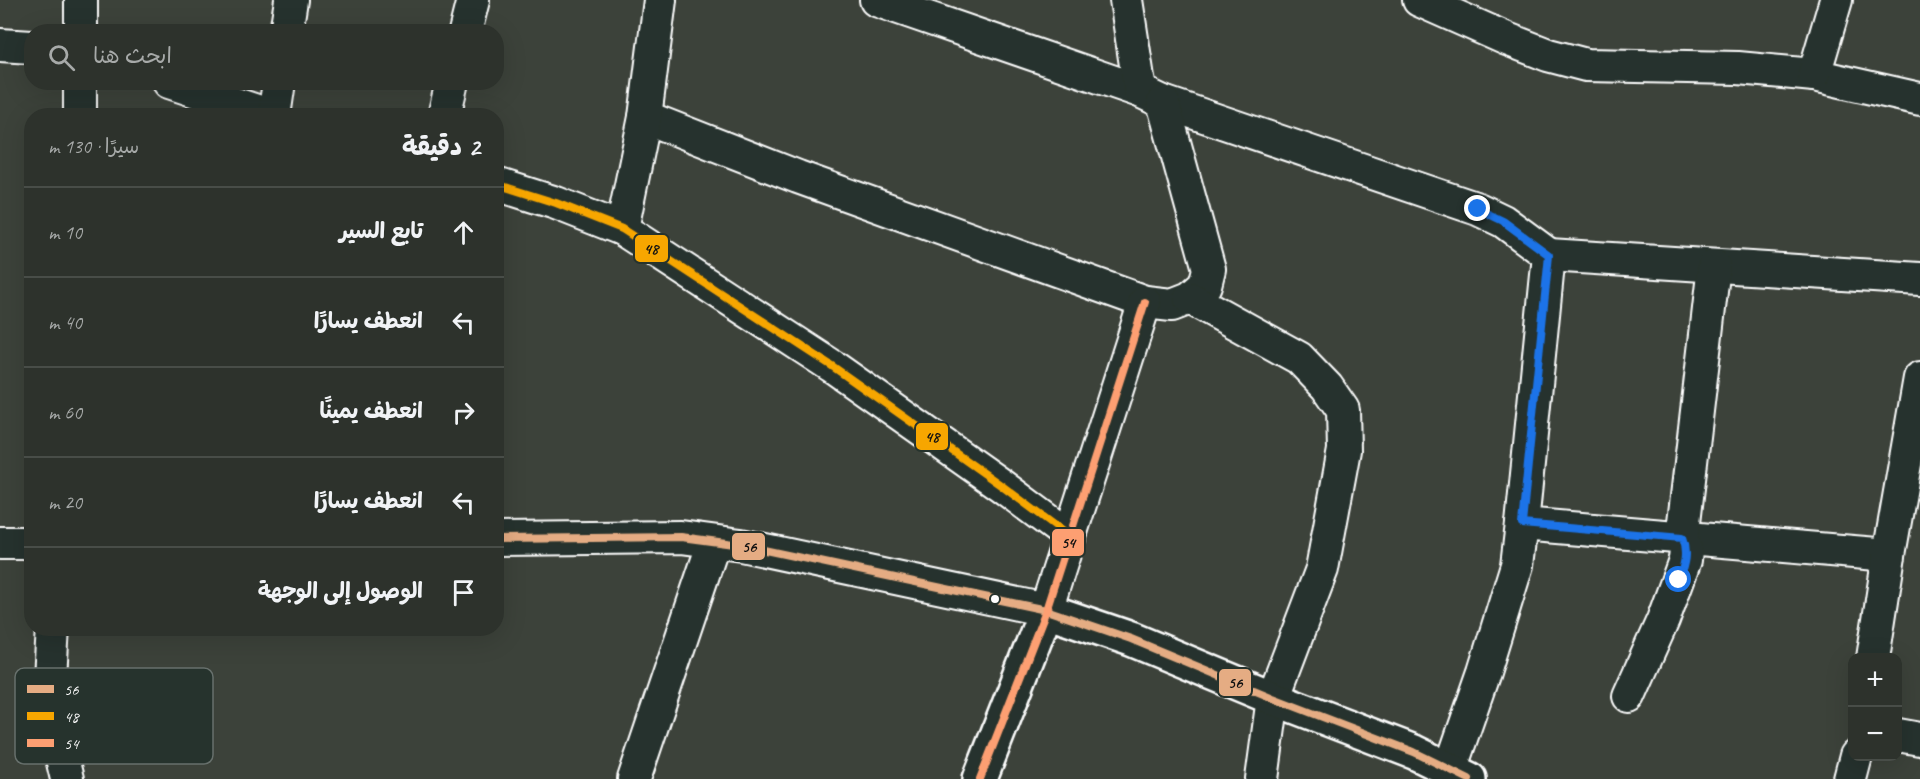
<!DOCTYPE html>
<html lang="ar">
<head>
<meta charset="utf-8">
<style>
  body { margin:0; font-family:Caveat,"Playpen Sans Arabic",sans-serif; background:#353a34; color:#f1f3f6; direction:rtl }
  .controls { position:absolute; right:18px; bottom:18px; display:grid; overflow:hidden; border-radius:12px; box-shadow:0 6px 24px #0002 }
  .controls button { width:54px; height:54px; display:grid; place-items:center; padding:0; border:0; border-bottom:2px solid #484d48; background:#2d322c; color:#f1f3f6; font:30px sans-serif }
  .stop { position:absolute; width:18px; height:18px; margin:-14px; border:4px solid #1a73e8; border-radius:50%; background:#fff }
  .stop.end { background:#1a73e8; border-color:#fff; box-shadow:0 2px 6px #0008 }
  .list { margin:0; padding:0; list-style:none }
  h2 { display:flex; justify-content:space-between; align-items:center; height:78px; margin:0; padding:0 24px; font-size:26px }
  h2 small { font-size:20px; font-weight:400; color:#a7aaa9 }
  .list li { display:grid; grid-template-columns:39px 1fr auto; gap:18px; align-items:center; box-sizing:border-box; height:90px; padding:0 24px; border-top:2px solid #484d48 }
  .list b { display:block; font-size:22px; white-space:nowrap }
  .list em { font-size:20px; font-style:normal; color:#a7aaa9 }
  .icon { flex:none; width:33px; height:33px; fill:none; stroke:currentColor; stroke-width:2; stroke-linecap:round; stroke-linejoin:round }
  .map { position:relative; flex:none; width:1920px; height:779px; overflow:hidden; direction:ltr }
  .search { position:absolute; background:#2d322c; box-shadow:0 6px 24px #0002; left:24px; top:24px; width:480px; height:66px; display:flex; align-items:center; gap:15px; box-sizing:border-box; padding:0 21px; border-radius:24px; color:#a7aaa9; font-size:22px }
  .panel { position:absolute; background:#2d322c; box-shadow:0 6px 24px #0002; left:24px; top:108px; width:480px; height:528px; border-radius:24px; direction:rtl }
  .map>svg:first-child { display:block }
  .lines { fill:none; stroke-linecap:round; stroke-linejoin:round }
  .minor-casing { stroke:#fff; stroke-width:36 }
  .secondary-casing { stroke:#fff; stroke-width:38 }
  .minor { stroke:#26332d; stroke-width:32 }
  .secondary { stroke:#26332d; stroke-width:33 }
  .bus-1-casing { stroke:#26332d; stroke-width:12 }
  .bus-2-casing { stroke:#26332d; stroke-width:12 }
  .bus-3-casing { stroke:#26332d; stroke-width:12 }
  .bus-1 { stroke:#e5ac83; stroke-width:8 }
  .bus-2 { stroke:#f7a600; stroke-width:8 }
  .bus-3 { stroke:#fd9f72; stroke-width:8 }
  .route { stroke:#1a73e8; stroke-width:8 }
  .bus-dot { fill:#fff; stroke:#26332d; stroke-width:2 }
  .key { fill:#26332d; stroke:#67706c; stroke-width:1.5 }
  .key-label { font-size:16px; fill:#fff }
  .line-badge { stroke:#26332d; stroke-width:2 }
  .pale-badge-label { font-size:16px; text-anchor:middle; font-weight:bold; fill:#111 }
</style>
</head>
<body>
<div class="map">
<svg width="1920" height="779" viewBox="0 0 1920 779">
  <rect width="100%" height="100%" fill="#3c423a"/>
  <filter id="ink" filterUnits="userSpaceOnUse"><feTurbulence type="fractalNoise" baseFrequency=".0167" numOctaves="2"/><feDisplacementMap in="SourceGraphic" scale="12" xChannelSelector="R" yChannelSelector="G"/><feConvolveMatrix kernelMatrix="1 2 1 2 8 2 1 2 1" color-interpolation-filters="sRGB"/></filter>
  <g filter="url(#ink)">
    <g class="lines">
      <!-- minor casing -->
      <g class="minor-casing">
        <g id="minor">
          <polyline points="876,0 1140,91 1163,102 1478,209 1503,221 1549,255"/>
          <polyline points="1126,0 1140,91"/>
          <polyline points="1419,0 1507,39 1548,55 1586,65 1738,68 1814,75 1920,99"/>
          <polyline points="81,32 81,0"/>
          <polyline points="286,32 291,0"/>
          <polyline points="465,32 473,0"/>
          <polyline points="0,45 32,47"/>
          <polyline points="1814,75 1836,0"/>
          <polyline points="169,82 272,116"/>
          <polyline points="80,116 80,82"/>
          <polyline points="274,116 279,82"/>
          <polyline points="444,116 452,82"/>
          <polyline points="645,117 798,177 1145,302 1172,305 1190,298 1205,285 1209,269 1163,102"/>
          <polyline points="496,184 556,203 622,229 832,366 1002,486 1069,536"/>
          <polyline points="622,229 645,117 660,0"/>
          <polyline points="1190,298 1299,358 1327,387 1343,410 1344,450 1322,569 1273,698 1262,779"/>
          <polyline points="496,539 681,537 741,545 1046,610 1145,302"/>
          <polyline points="0,543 32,543"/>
          <polyline points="1889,555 1522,524 1549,255 1920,279"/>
          <polyline points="53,628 50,677 55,729 67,779"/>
          <polyline points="1873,658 1889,555 1920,378"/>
          <polyline points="1629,696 1663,620 1685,560 1686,550 1682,539 1714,266"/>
          <polyline points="1898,735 1920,739"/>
          <polyline points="1450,770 1484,672 1517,565 1522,524"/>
          <polyline points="634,779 714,542"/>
          <polyline points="1850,779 1856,756"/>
        </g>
      </g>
      <!-- secondary casing -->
      <g class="secondary-casing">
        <polyline id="secondary" points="980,779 1046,610 1131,639 1273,698 1414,752 1469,779"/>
      </g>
      <!-- minor -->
      <use href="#minor" class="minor"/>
      <!-- secondary -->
      <use href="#secondary" class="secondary"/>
      <!-- bus-1 casing -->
      <g class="bus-1-casing">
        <polyline id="bus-1" points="496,539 681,537 741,545 1046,610 1131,639 1273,698 1414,752 1469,779"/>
      </g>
      <!-- bus-2 casing -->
      <g class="bus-2-casing">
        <polyline id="bus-2" points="496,184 556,203 622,229 832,366 1002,486 1069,536"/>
      </g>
      <!-- bus-3 casing -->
      <g class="bus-3-casing">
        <polyline id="bus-3" points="980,779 1046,610 1145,302"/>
      </g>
      <!-- bus-1 -->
      <use href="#bus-1" class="bus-1"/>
      <!-- bus-2 -->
      <use href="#bus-2" class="bus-2"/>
      <!-- bus-3 -->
      <use href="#bus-3" class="bus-3"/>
    </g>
  </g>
  <g class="lines" filter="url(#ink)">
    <!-- route -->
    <path class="route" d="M 1478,209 L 1503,221 L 1549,255 L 1522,524 L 1682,538 C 1688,554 1684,565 1679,580"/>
  </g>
  <!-- markers -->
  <circle class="bus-dot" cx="995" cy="599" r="5"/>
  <!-- legend -->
  <rect x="15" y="668" width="198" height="96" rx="9" class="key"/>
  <rect x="27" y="685" width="27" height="8" fill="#e5ac83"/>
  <rect x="27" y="712" width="27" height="8" fill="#f7a600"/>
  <rect x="27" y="739" width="27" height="8" fill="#fd9f72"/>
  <g class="key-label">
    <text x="64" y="695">56</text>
    <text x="64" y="722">48</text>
    <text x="64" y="749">54</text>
  </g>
  <g class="line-badge">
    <rect x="634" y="234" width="35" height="29" rx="6" fill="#f7a600"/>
    <rect x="915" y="422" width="34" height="29" rx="6" fill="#f7a600"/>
    <rect x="1051" y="528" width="34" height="29" rx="6" fill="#fd9f72"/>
    <rect x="731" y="532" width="35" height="29" rx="6" fill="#e5ac83"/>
    <rect x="1218" y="668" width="34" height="29" rx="6" fill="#e5ac83"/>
  </g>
  <g class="pale-badge-label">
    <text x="651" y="254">48</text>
    <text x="932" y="442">48</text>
    <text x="1068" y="548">54</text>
    <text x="749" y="552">56</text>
    <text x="1235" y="688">56</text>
  </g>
</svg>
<div class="controls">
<button>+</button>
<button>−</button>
</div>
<div class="stop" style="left:1679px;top:580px"></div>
<div class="stop end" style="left:1478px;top:209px"></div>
<div class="search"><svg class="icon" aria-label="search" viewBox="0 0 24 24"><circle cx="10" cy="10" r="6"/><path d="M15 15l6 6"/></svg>ابحث هنا</div>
<section class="panel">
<h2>2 دقيقة<small>سيرًا · 130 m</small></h2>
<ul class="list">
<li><svg class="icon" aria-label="ahead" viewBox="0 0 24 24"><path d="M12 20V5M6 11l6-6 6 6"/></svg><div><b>تابع السير</b></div><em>10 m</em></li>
<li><svg class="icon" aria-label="left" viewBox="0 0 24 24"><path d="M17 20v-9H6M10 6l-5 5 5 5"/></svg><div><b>انعطف يسارًا</b></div><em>40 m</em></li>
<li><svg class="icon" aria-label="right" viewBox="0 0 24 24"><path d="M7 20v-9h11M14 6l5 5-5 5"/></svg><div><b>انعطف يمينًا</b></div><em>60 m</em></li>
<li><svg class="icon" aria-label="left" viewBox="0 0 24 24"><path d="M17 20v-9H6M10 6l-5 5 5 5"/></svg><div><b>انعطف يسارًا</b></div><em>20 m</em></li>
<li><svg class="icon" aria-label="arrive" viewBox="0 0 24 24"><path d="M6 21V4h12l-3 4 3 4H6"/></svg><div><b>الوصول إلى الوجهة</b></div></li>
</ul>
</section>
</div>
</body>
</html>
